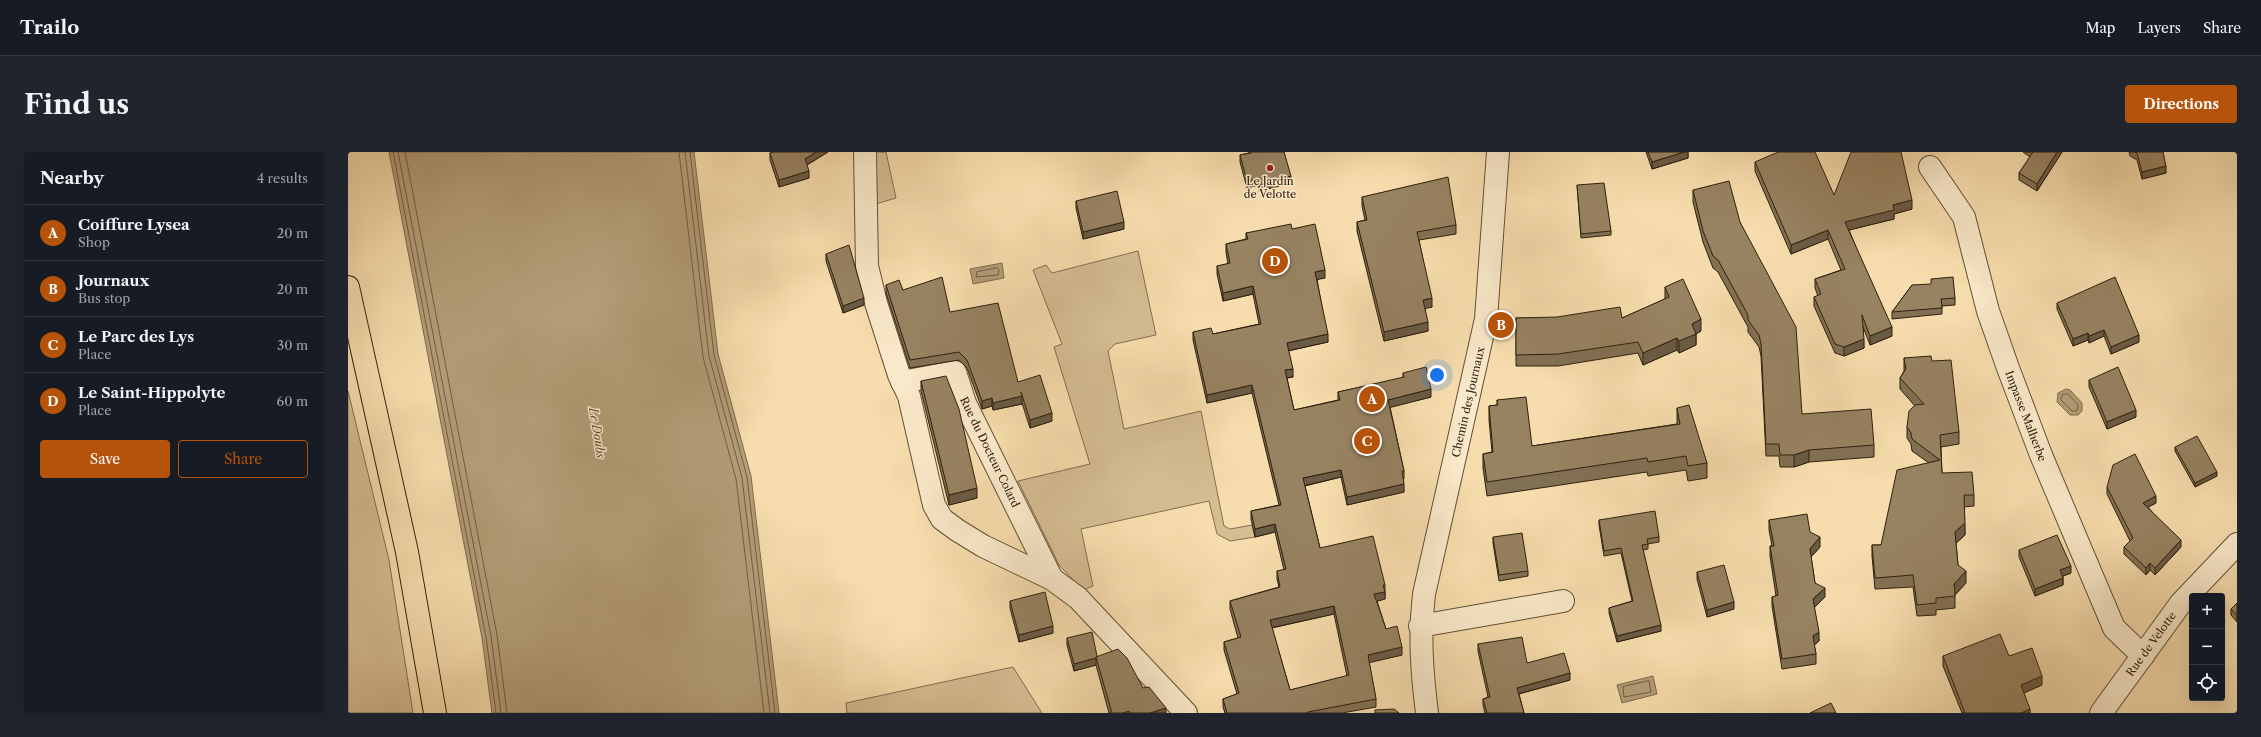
<!DOCTYPE html>
<html lang="en">
<head>
<meta charset="utf-8">
<style>
  body { margin:0; font-family:"Libre Caslon Text",serif; background:#20242c; color:#f1f3f6 }
  .controls { position:absolute; right:12px; bottom:12px; display:grid; overflow:hidden; border-radius:4px; box-shadow:0 4px 16px #0002 }
  .controls button { width:36px; height:36px; display:grid; place-items:center; padding:0; border:0; border-bottom:1px solid #363941; background:#171b24; color:#f1f3f6; font:20px sans-serif }
  .you { position:absolute; left:1089px; top:223px; width:14px; height:14px; margin:-10px; border:3px solid #fff; border-radius:50%; background:#1a73e8; box-shadow:0 0 0 6px #1a73e833 }
  .badge { display:grid; place-items:center; width:26px; height:26px; border-radius:50%; background:#b45309; color:#fff; font-size:13px; font-weight:700 }
  .pin { position:absolute; translate:-50% -50%; border:2px solid #fff; box-shadow:0 1px 4px #0006 }
  .list { margin:0; padding:0; list-style:none }
  h2 { display:flex; justify-content:space-between; align-items:center; height:52px; margin:0; padding:0 16px; font-size:17px }
  h2 small { font-size:13px; font-weight:400; color:#9ea1a6 }
  .list li { display:grid; grid-template-columns:26px 1fr auto; gap:12px; align-items:center; box-sizing:border-box; height:56px; padding:0 16px; border-top:1px solid #363941 }
  .list b { display:block; font-size:15px; white-space:nowrap }
  .list p { margin:0; font-size:13px; white-space:nowrap; color:#9ea1a6 }
  .list em { font-size:13px; font-style:normal; color:#9ea1a6 }
  .actions { display:flex; gap:8px; padding:12px 16px }
  .actions a { flex:1; padding:9px 0; border:1px solid #b45309; border-radius:4px; text-align:center; font-size:14px; color:#b45309 }
  .actions .main { background:#b45309; color:#fff }
  .icon { flex:none; width:22px; height:22px; fill:none; stroke:currentColor; stroke-width:2; stroke-linecap:round; stroke-linejoin:round }
  .map { position:relative; flex:none; width:1889px; height:561px; overflow:hidden; border-radius:4px }
  header { display:flex; align-items:center; gap:24px; box-sizing:border-box; height:56px; padding:0 20px; background:#171b24; border-bottom:1px solid #363941 }
  header strong { font-size:19px }
  nav { display:flex; gap:22px; margin-inline-start:auto; font-size:14px }
  .intro { display:flex; align-items:center; justify-content:space-between; box-sizing:border-box; height:96px; padding:0 24px }
  h1 { margin:0; font-size:28px }
  .button { padding:10px 18px; border-radius:4px; background:#b45309; color:#fff; font-size:14px; font-weight:700 }
  main { display:flex; gap:24px; padding:0 24px }
  aside { flex:1; background:#171b24; border-radius:4px; box-shadow:0 4px 16px #0002 }
  .map>svg:first-child { display:block }
  .green { fill:#d5bd92; stroke:#826e50 }
  .water { fill:#b39d77; stroke:#7e6b4d }
  .lines { fill:none; stroke-linecap:round; stroke-linejoin:round }
  .shore { stroke:#715e43; stroke-width:1 }
  .minor-casing { stroke:#614f36; stroke-width:24 }
  .major-casing { stroke:#2f200f; stroke-width:24 }
  .minor { stroke:#fae9ca; stroke-width:22 }
  .major { stroke:#f7ddad; stroke-width:22 }
  .wall { fill:#827053; stroke:#2f200f; fill-rule:evenodd }
  .shaded-wall { fill:#6a5b44; stroke:#2f200f }
  .building { fill:#978261; stroke:#2f200f; fill-rule:evenodd }
  .poi-dot { fill:#8f2418; stroke:#fae9ca; stroke-width:1.5 }
  .labels { text-anchor:middle; stroke-width:3; stroke-linejoin:round; paint-order:stroke }
  .poi-label { font-size:11px; fill:#2f200f; stroke:#fae9ca }
  .street-label { font-size:11px; fill:#2f200f; stroke:#fae9ca }
  .water-label { font-size:12px; font-style:italic; fill:#5d4c33; stroke:#fae9ca }
</style>
</head>
<body>
<header>
<strong>Trailo</strong>
<nav><a>Map</a><a>Layers</a><a>Share</a></nav>
</header>
<div class="intro"><h1>Find us</h1><a class="button">Directions</a></div>
<main>
<aside>
<h2>Nearby<small>4 results</small></h2>
<ul class="list">
<li><span class="badge">A</span><div><b>Coiffure Lysea</b><p>Shop</p></div><em>20 m</em></li>
<li><span class="badge">B</span><div><b>Journaux</b><p>Bus stop</p></div><em>20 m</em></li>
<li><span class="badge">C</span><div><b>Le Parc des Lys</b><p>Place</p></div><em>30 m</em></li>
<li><span class="badge">D</span><div><b>Le Saint-Hippolyte</b><p>Place</p></div><em>60 m</em></li>
</ul>
<div class="actions"><a class="main">Save</a><a>Share</a></div>
</aside>
<div class="map">
<svg width="1889" height="561" viewBox="0 0 1889 561">
  <rect width="100%" height="100%" fill="#f7ddad"/>
  <filter id="stains"><feTurbulence type="fractalNoise" baseFrequency=".005" numOctaves="4"/><feColorMatrix values="0 0 0 0 .2 0 0 0 0 .09 0 0 0 0 .02 0 0 0 .5 -.17"/></filter>
  <radialGradient id="worn" r=".72"><stop offset=".6" stop-color="#630" stop-opacity="0"/><stop offset="1" stop-color="#630" stop-opacity=".3"/></radialGradient>
  <!-- green -->
  <g class="green">
    <polygon points="525,0 538,0 548,46 524,53"/>
    <polygon points="790,99 808,183 767,192 760,199 776,277 853,259 876,374 882,377 904,373 907,385 882,389 869,382 861,349 733,377 745,434 735,438 711,413 670,329 742,312 706,195 714,192 685,118 698,113 704,121"/>
    <polygon points="0,239 41,408 65,561 0,561"/>
    <polygon points="665,515 694,561 499,561 498,551"/>
  </g>
  <!-- water -->
  <g class="water">
    <polygon points="41,0 346,0 370,202 403,324 431,561 144,561 134,486"/>
    <polygon points="654,111 656,126 625,132 622,117"/>
    <polygon points="1718,237 1722,238 1734,251 1734,259 1730,263 1722,263 1709,250 1710,241"/>
    <polygon points="1305,524 1309,542 1274,551 1269,533"/>
  </g>
  <g class="lines">
    <!-- shore -->
    <g class="shore">
      <polyline points="45,0 138,485 148,561"/>
      <polyline points="50,0 143,484 153,561"/>
      <polyline points="57,0 149,483 159,561"/>
      <polyline points="331,0 355,205 388,327 416,561"/>
      <polyline points="337,0 361,204 394,326 422,561"/>
      <polyline points="342,0 366,203 399,325 427,561"/>
      <polygon points="649,116 651,118 650,123 628,125 629,120"/>
      <polygon points="1715,242 1720,242 1730,253 1729,259 1724,259 1713,248"/>
      <polygon points="1301,529 1303,540 1276,545 1275,535"/>
    </g>
    <!-- minor casing -->
    <g class="minor-casing">
      <g id="minor">
        <polyline points="517,0 519,114 528,151 551,223 561,244 586,353 594,367 609,378 635,394 704,427 730,446 838,561"/>
        <polyline points="1582,15 1616,65 1640,159 1660,216 1693,303 1766,476 1795,504"/>
        <polyline points="554,230 607,220 617,251 704,427"/>
        <polyline points="1072,474 1215,449"/>
        <path d="M 1079,561 C 1074,521 1071,483 1076,442 L 1138,167 L 1150,0"/>
        <polyline points="1753,561 1833,451 1889,392"/>
      </g>
    </g>
    <!-- major casing -->
    <g class="major-casing">
      <polyline id="major" points="0,135 59,400 87,561"/>
    </g>
    <!-- minor -->
    <use href="#minor" class="minor"/>
    <!-- major -->
    <use href="#major" class="major"/>
  </g>
  <!-- wall -->
  <g class="wall">
    <polygon points="425,0 480,0 459,13 461,26 431,35 422,8 422,1"/>
    <polygon points="901,0 936,0 943,31 911,39 910,33 899,36 892,10 892,3 901,1"/>
    <polygon points="1298,0 1340,0 1340,6 1304,17"/>
    <polygon points="1675,0 1714,0 1689,39 1671,28 1671,21 1682,5"/>
    <polygon points="1781,0 1815,0 1818,21 1794,27 1789,8 1782,4"/>
    <polygon points="1407,10 1486,43 1564,57 1546,62 1546,67 1501,78 1544,184 1522,193 1515,175 1516,196 1496,204 1487,201 1466,154 1466,145 1470,144 1467,136 1467,127 1493,118 1480,87 1443,102 1407,19"/>
    <polygon points="1229,33 1263,79 1263,83 1233,86"/>
    <polygon points="1345,38 1392,70 1454,262 1526,293 1526,305 1461,310 1446,315 1432,315 1431,304 1418,304 1413,204 1411,195 1400,180 1400,175 1370,120 1365,116 1355,90 1345,50"/>
    <polygon points="1014,45 1108,73 1108,82 1071,88 1084,155 1077,156 1080,179 1036,189 1009,79 1009,70 1017,68 1014,54"/>
    <polygon points="728,49 776,77 735,87 728,56"/>
    <path d="M 944,77 L 977,126 L 969,127 L 980,190 L 940,199 L 945,225 L 939,226 L 946,258 L 990,248 L 990,240 L 1055,226 L 1055,221 L 1083,245 L 1042,255 L 1056,319 L 1056,327 L 1055,327 L 1056,340 L 999,353 L 993,325 L 957,334 L 972,396 L 1037,433 L 1037,447 L 1029,449 L 1038,477 L 1054,503 L 1021,510 L 1028,547 L 1028,555 L 994,561 L 877,561 L 875,555 L 875,547 L 889,542 L 876,498 L 876,490 L 890,486 L 882,457 L 882,449 L 931,435 L 929,427 L 929,419 L 936,418 L 927,380 L 907,385 L 903,367 L 903,359 L 931,353 L 904,241 L 859,251 L 845,188 L 845,180 L 865,182 L 911,172 L 905,142 L 875,149 L 869,122 L 869,114 L 880,112 L 878,100 L 878,92 L 898,87 L 898,81 ZM 986,462 L 999,524 L 942,538 L 924,476 Z"/>
    <polygon points="478,102 516,153 495,161 478,109"/>
    <polygon points="538,133 555,138 670,230 704,269 682,276 674,251 674,252 645,258 644,254 634,257 619,216 611,208 562,216 538,141"/>
    <polygon points="1564,133 1607,146 1607,153 1594,154 1594,162 1544,167 1544,160"/>
    <polygon points="1317,135 1353,179 1348,182 1348,193 1331,201 1329,198 1295,213 1290,201 1210,214 1168,214 1168,166 1274,166 1317,147"/>
    <polygon points="1709,151 1791,190 1763,202 1756,184 1741,191 1740,188 1725,194 1709,157"/>
    <polygon points="1556,206 1584,209 1611,280 1611,292 1593,295 1594,321 1626,343 1626,354 1616,355 1617,383 1608,391 1610,413 1618,431 1607,443 1607,456 1588,458 1588,463 1569,464 1565,435 1527,437 1524,404 1524,393 1533,393 1581,311 1564,299 1563,292 1559,286 1559,275 1567,254 1552,237 1552,226 1556,219"/>
    <polygon points="1741,228 1788,265 1759,277 1741,235"/>
    <polygon points="573,229 629,346 601,353 573,239"/>
    <polygon points="1149,248 1184,294 1329,272 1329,256 1359,311 1359,326 1340,329 1338,318 1300,324 1299,320 1139,344 1135,316 1135,302 1144,300 1141,268 1141,254 1149,253"/>
    <polygon points="1827,295 1869,324 1847,335 1827,299"/>
    <polygon points="1759,335 1808,351 1800,355 1833,395 1807,423 1802,418 1798,423 1776,402 1776,395 1782,389 1759,342"/>
    <polygon points="1251,368 1311,385 1311,390 1300,392 1300,397 1295,398 1313,479 1269,490 1261,461 1261,456 1284,449 1273,401 1256,404 1251,373"/>
    <polygon points="1421,368 1462,380 1472,395 1463,405 1467,431 1477,445 1466,456 1471,489 1466,493 1468,502 1468,512 1434,517 1424,454 1424,445 1428,444 1422,404 1422,394 1424,394 1421,378"/>
    <polygon points="1145,385 1180,419 1180,424 1151,429 1145,391"/>
    <polygon points="1671,398 1723,421 1715,424 1715,433 1687,444 1671,405"/>
    <polygon points="1349,420 1386,457 1359,465 1349,427"/>
    <polygon points="662,449 705,481 671,490 662,456"/>
    <polygon points="1889,451 1889,470 1883,463 1883,457"/>
    <polygon points="719,486 749,504 795,536 818,561 761,561 748,513 726,519 719,493"/>
    <polygon points="1130,492 1179,511 1222,528 1171,542 1176,561 1137,561 1135,553 1135,547 1140,545 1130,499"/>
    <polygon points="1595,504 1661,504 1694,533 1676,541 1682,561 1614,561 1595,514"/>
  </g>
  <!-- shaded-wall -->
  <g class="shaded-wall">
    <polygon points="468,0 480,0 457,14 457,7"/>
    <polygon points="1336,0 1340,0 1340,6 1304,17 1304,10"/>
    <polygon points="1709,0 1714,0 1689,39 1689,32"/>
    <polygon points="1818,14 1818,21 1794,27 1794,20"/>
    <polygon points="461,19 461,26 431,35 431,28"/>
    <polygon points="943,24 943,31 911,39 911,33"/>
    <polygon points="910,27 910,33 899,36 899,29"/>
    <polygon points="1564,48 1564,57 1546,62 1546,67 1497,79 1497,70 1545,53"/>
    <polygon points="776,70 776,77 735,87 735,80"/>
    <polygon points="1480,78 1480,87 1443,102 1443,93"/>
    <polygon points="977,118 977,126 967,128 967,120"/>
    <polygon points="905,134 905,142 875,149 875,141"/>
    <polygon points="516,146 516,153 495,161 495,154"/>
    <polygon points="1084,146 1084,155 1075,157 1075,148"/>
    <polygon points="1353,167 1353,179 1348,182 1348,193 1331,201 1331,189 1344,172"/>
    <polygon points="1080,170 1080,179 1036,189 1036,180"/>
    <polygon points="1544,175 1544,184 1522,193 1522,184"/>
    <polygon points="1756,178 1756,184 1741,191 1741,184"/>
    <polygon points="1740,181 1740,188 1725,194 1725,187"/>
    <polygon points="980,182 980,190 939,199 939,191"/>
    <polygon points="1791,183 1791,190 1763,202 1763,195"/>
    <polygon points="1329,186 1329,198 1295,213 1295,201"/>
    <polygon points="1516,187 1516,196 1496,204 1496,195"/>
    <polygon points="945,217 945,225 937,226 937,218"/>
    <polygon points="904,233 904,241 859,251 859,243"/>
    <polygon points="1083,237 1083,245 1040,256 1040,248"/>
    <polygon points="674,244 674,252 645,258 645,251"/>
    <polygon points="644,246 644,254 634,257 634,249"/>
    <polygon points="1788,258 1788,265 1759,277 1759,270"/>
    <polygon points="704,261 704,269 682,276 682,268"/>
    <polygon points="1461,298 1461,310 1446,315 1446,303"/>
    <polygon points="993,318 993,325 955,334 955,326"/>
    <polygon points="1869,320 1869,324 1847,335 1847,331"/>
    <polygon points="1056,332 1056,340 999,353 999,345"/>
    <polygon points="629,336 629,346 601,353 601,343"/>
    <polygon points="1808,344 1808,351 1795,358 1795,351"/>
    <polygon points="1617,371 1617,383 1607,392 1607,380"/>
    <polygon points="927,372 927,380 907,385 907,377"/>
    <polygon points="1472,385 1472,395 1462,406 1462,397"/>
    <polygon points="1833,388 1833,395 1807,423 1807,416"/>
    <polygon points="1802,411 1802,418 1798,423 1798,416"/>
    <polygon points="1723,414 1723,421 1712,425 1712,418"/>
    <polygon points="1618,419 1618,431 1606,444 1606,432"/>
    <polygon points="1715,426 1715,433 1687,444 1687,437"/>
    <polygon points="1477,436 1477,445 1465,457 1465,447"/>
    <polygon points="1037,440 1037,447 1026,450 1026,442"/>
    <polygon points="1386,450 1386,457 1359,465 1359,458"/>
    <polygon points="986,454 986,462 922,476 922,468"/>
    <polygon points="1313,473 1313,479 1269,490 1269,484"/>
    <polygon points="705,474 705,481 671,490 671,483"/>
    <polygon points="1471,480 1471,489 1465,494 1465,484"/>
    <polygon points="1054,495 1054,503 1020,511 1020,503"/>
    <polygon points="748,506 748,513 726,519 726,512"/>
    <polygon points="1222,521 1222,528 1169,542 1169,536"/>
    <polygon points="1694,524 1694,533 1673,542 1673,533"/>
    <polygon points="818,556 818,561 802,561"/>
    <polygon points="1682,557 1682,561 1673,561"/>
  </g>
  <!-- building -->
  <g class="building">
    <polygon points="425,0 468,0 457,7 461,19 431,28 422,1"/>
    <polygon points="903,0 936,0 943,24 911,33 910,27 899,29 892,3 903,1"/>
    <polygon points="1300,0 1336,0 1304,10"/>
    <polygon points="1430,0 1467,0 1486,43 1503,0 1553,0 1564,48 1545,53 1546,58 1497,70 1544,175 1522,184 1514,163 1516,187 1496,195 1487,192 1466,145 1473,142 1467,127 1497,117 1480,78 1443,93 1407,10"/>
    <polygon points="1685,0 1709,0 1689,32 1671,21"/>
    <polygon points="1787,0 1815,0 1818,14 1794,20 1789,1"/>
    <polygon points="1100,25 1108,73 1069,80 1084,146 1075,148 1080,170 1036,180 1009,70 1019,68 1014,45"/>
    <polygon points="1381,29 1392,70 1448,175 1454,262 1523,257 1526,293 1461,298 1446,303 1432,303 1431,292 1418,292 1413,192 1411,183 1400,168 1400,163 1370,108 1365,104 1355,79 1345,38"/>
    <polygon points="1256,31 1263,79 1233,82 1229,33"/>
    <polygon points="769,39 776,70 735,80 728,49"/>
    <path d="M 943,72 L 944,77 L 967,72 L 977,118 L 967,120 L 980,182 L 939,191 L 945,217 L 937,218 L 946,258 L 992,248 L 990,240 L 1056,225 L 1055,221 L 1078,215 L 1083,237 L 1040,248 L 1056,319 L 1054,319 L 1056,332 L 999,345 L 993,318 L 955,326 L 972,396 L 1025,384 L 1037,433 L 1035,433 L 1037,440 L 1026,442 L 1038,477 L 1049,474 L 1054,495 L 1020,503 L 1028,547 L 960,560 L 960,561 L 879,561 L 875,547 L 891,541 L 876,490 L 893,485 L 882,449 L 932,435 L 929,419 L 938,417 L 927,372 L 907,377 L 903,359 L 933,353 L 904,233 L 859,243 L 845,180 L 863,176 L 865,182 L 913,172 L 905,134 L 875,141 L 869,114 L 882,111 L 878,92 L 900,87 L 898,81 ZM 986,454 L 1001,523 L 942,538 L 922,468 Z"/>
    <polygon points="501,93 516,146 495,154 478,102"/>
    <polygon points="594,125 602,160 650,151 670,230 692,223 704,261 682,268 673,240 674,244 645,251 644,246 634,249 619,208 611,200 562,208 538,133 551,128 555,138"/>
    <polygon points="1605,125 1607,146 1593,147 1594,156 1544,160 1564,133 1583,132 1583,127"/>
    <polygon points="1767,125 1791,183 1763,195 1756,178 1741,184 1740,181 1725,187 1709,151"/>
    <polygon points="1335,127 1353,167 1344,172 1348,182 1331,189 1329,186 1295,201 1290,190 1210,202 1168,203 1168,166 1209,165 1272,155 1274,166 1321,145 1317,135"/>
    <polygon points="1583,204 1584,209 1603,208 1611,280 1592,283 1594,321 1624,320 1626,343 1616,343 1617,371 1607,380 1610,413 1618,419 1606,432 1607,444 1588,446 1588,451 1569,453 1565,423 1527,426 1524,393 1533,393 1549,318 1592,308 1564,287 1563,281 1559,275 1561,259 1567,253 1576,252 1552,226 1558,217 1556,206"/>
    <polygon points="1770,215 1788,258 1759,270 1741,228"/>
    <polygon points="598,224 611,257 629,336 601,343 573,229"/>
    <polygon points="1178,245 1184,294 1332,272 1329,256 1341,253 1359,311 1340,314 1338,304 1300,310 1299,306 1139,330 1135,302 1145,300 1141,254 1150,253 1149,248"/>
    <polygon points="1849,284 1869,320 1847,331 1827,295"/>
    <polygon points="1787,302 1808,344 1795,351 1833,388 1807,416 1802,411 1798,416 1776,395 1785,386 1759,335 1765,313"/>
    <polygon points="1307,359 1311,385 1299,387 1300,392 1294,393 1313,473 1269,484 1261,456 1285,449 1273,396 1256,399 1251,368"/>
    <polygon points="1459,362 1462,380 1472,385 1462,397 1467,431 1477,436 1465,447 1471,480 1465,484 1468,502 1434,507 1424,445 1430,443 1422,394 1426,394 1421,368"/>
    <polygon points="1174,381 1180,419 1151,423 1145,385"/>
    <polygon points="1709,383 1723,414 1712,418 1715,426 1687,437 1671,398"/>
    <polygon points="1376,413 1386,450 1359,458 1349,420"/>
    <polygon points="697,440 705,474 671,483 662,449"/>
    <polygon points="1889,451 1889,463 1883,457"/>
    <polygon points="744,480 749,504 748,505 748,506 726,512 719,486"/>
    <polygon points="1652,482 1661,504 1684,496 1694,524 1673,533 1682,557 1673,561 1617,561 1595,504"/>
    <polygon points="1174,485 1179,511 1216,501 1222,521 1169,536 1176,561 1139,561 1135,547 1142,545 1130,492"/>
    <polygon points="770,497 779,506 795,536 801,535 818,556 802,561 782,561 781,559 775,561 764,561 748,505"/>
    <polygon points="1483,551 1488,561 1462,561"/>
    <polygon points="1046,557 1051,561 1027,561 1027,558"/>
  </g>
  <!-- markers -->
  <circle class="poi-dot" cx="922" cy="16" r="4"/>
  <g class="labels">
    <!-- poi labels -->
    <g class="poi-label">
      <text x="922" y="33">Le Jardin<tspan x="922" dy="13">de Velotte</tspan></text>
    </g>
    <!-- street labels -->
    <g class="street-label">
      <text transform="translate(1120 250) rotate(-77)" y="4">Chemin des Journaux</text>
      <text transform="translate(1678 264) rotate(69)" y="4">Impasse Malherbe</text>
      <text transform="translate(642 300) rotate(64)" y="4">Rue du Docteur Colard</text>
      <text transform="translate(1803 492) rotate(-54)" y="4">Rue de Velotte</text>
    </g>
    <!-- water labels -->
    <g class="water-label">
      <text transform="translate(249 281) rotate(81)" y="4">Le Doubs</text>
    </g>
  </g>
  <rect width="100%" height="100%" filter="url(#stains)"/>
  <rect width="100%" height="100%" fill="url(#worn)"/>
</svg>
<div class="controls">
<button>+</button>
<button>−</button>
<button><svg class="icon" aria-label="locate" viewBox="0 0 24 24"><circle cx="12" cy="12" r="6"/><path d="M12 2v4M12 18v4M2 12h4M18 12h4"/></svg></button>
</div>
<div class="you"></div>
<div class="pin badge" style="left:1024px;top:247px">A</div>
<div class="pin badge" style="left:1153px;top:173px">B</div>
<div class="pin badge" style="left:1019px;top:289px">C</div>
<div class="pin badge" style="left:927px;top:109px">D</div>
</div>
</main>
</body>
</html>
